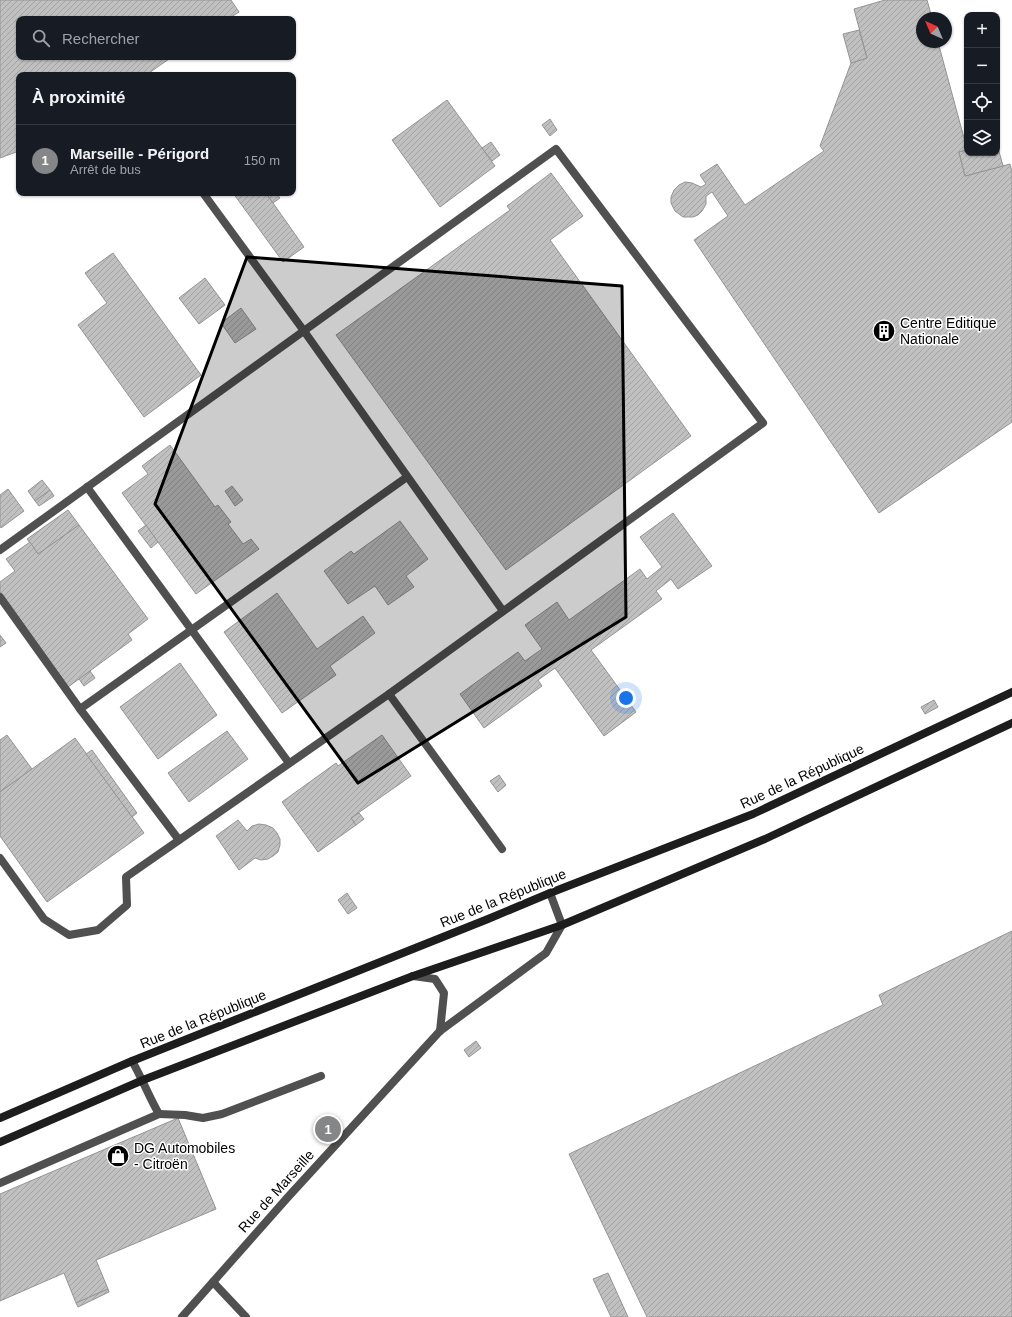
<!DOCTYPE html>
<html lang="fr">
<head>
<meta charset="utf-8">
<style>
  body { margin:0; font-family:Helvetica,sans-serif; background:#242831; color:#f1f3f6 }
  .controls { position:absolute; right:12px; top:12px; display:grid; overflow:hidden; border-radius:8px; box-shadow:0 1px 3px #0004 }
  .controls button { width:36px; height:36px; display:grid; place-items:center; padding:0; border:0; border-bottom:1px solid #363941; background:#171b24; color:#f1f3f6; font:20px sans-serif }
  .compass { position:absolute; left:916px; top:12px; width:36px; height:36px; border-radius:50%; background:#171b24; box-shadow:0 1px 3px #0004; rotate:316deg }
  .you { position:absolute; left:626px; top:698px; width:14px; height:14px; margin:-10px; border:3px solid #fff; border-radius:50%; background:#1a73e8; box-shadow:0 0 0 6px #1a73e833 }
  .badge { display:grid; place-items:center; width:26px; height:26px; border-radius:50%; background:#858687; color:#fff; font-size:13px; font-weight:700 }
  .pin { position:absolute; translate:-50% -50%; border:2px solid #fff; box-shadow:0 1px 4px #0006 }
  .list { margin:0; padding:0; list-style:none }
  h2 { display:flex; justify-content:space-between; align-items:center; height:52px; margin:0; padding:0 16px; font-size:17px }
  h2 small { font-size:13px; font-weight:400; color:#9ea1a6 }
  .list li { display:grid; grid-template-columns:26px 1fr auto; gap:12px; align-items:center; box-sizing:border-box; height:72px; padding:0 16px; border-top:1px solid #363941 }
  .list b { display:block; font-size:15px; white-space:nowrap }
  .list p { margin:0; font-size:13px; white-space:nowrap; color:#9ea1a6 }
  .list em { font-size:13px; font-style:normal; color:#9ea1a6 }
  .icon { flex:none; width:22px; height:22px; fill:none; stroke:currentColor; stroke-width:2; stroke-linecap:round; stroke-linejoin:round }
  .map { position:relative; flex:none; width:1012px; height:1317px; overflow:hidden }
  .search { position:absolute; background:#171b24; box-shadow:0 1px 3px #0004; left:16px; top:16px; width:280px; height:44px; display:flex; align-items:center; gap:10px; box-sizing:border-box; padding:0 14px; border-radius:8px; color:#9ea1a6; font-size:15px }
  .panel { position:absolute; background:#171b24; box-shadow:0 1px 3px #0004; left:16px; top:72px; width:280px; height:124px; border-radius:8px }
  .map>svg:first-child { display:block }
  .building { fill:url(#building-hatch); stroke:#949494 }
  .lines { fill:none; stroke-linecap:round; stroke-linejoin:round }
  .lane { stroke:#505050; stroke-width:8 }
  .street { stroke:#505050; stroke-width:8 }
  .secondary { stroke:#1d1d1d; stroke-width:8 }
  .marked { fill:#000; fill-opacity:0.2; stroke:#000; stroke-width:3; stroke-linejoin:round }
  .labels { text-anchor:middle; stroke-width:3; stroke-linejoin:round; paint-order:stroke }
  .poi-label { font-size:14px; fill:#000; stroke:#fff; text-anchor:start }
  .street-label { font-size:14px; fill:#000; stroke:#fff }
</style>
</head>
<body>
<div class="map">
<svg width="1012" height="1317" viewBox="0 0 1012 1317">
  <defs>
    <pattern id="building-hatch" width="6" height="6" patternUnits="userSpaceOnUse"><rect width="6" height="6" fill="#c0c0c0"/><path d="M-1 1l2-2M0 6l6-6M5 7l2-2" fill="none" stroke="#a3a3a3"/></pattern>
  </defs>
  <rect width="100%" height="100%" fill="#fff"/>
  <!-- building -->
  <g class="building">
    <polygon points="0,0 231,0 239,12 228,19 19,19 19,57 172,57 146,75 19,75 19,151 0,158"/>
    <polygon points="885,0 927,0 932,18 922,18 922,42 938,42 967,149 967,150 959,152 965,176 1010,164 1012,172 1012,422 879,513 694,240 728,216 712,192 706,196 706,204 702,211 698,215 693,217 683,217 675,211 671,203 671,197 674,190 679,185 685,182 692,183 701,187 706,184 700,175 717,164 745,205 824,151 820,146 851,63 867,58 854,9"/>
    <polygon points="859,30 867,58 851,63 843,34"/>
    <polygon points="447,100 495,166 440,207 392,140"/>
    <polygon points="550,119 557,130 550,136 542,125"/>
    <polygon points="491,142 500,155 492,161 482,148"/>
    <polygon points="997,144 1003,166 965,176 959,152 967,150 967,153 997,153"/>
    <polygon points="551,173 583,216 550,240 691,436 506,570 336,335 510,210 507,206"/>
    <polygon points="233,193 266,193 304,247 283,262"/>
    <polygon points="266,193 276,193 280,198 273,203"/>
    <polygon points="113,253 201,375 144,417 78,325 107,303 85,273"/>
    <polygon points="205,278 225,305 199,324 179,298"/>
    <polygon points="241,308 256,329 235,343 221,323"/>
    <polygon points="170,445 215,507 218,505 231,522 228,524 243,544 251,539 259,549 196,594 122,493 148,474 142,466"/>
    <polygon points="42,480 50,490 35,501 28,491"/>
    <polygon points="232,486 243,500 235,506 225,491"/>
    <polygon points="8,489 24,511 1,528 0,526 0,495"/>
    <polygon points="50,490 54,496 39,506 35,501"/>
    <polygon points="68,510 79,525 38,554 27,539"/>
    <polygon points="673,513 712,566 678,589 671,579 656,591 662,599 591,650 636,712 604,736 555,668 538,680 542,686 484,728 460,694 518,652 525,661 542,649 525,625 557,602 569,620 640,569 647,579 662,567 640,537"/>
    <polygon points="400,521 428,559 406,576 414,587 388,605 375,586 348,604 324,571 351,551 354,554"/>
    <polygon points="79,525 148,619 128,634 132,640 68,687 0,594 0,582 15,571 6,559 30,542 38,554"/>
    <polygon points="146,525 158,542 151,548 138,531"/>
    <polygon points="277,593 317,649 363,616 375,633 330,666 336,675 282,713 224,632"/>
    <polygon points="0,635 6,643 0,647"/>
    <polygon points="180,663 217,715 158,759 120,707"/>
    <polygon points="90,671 95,678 84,686 79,679"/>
    <polygon points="934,700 938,707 925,714 921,707"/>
    <polygon points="227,731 248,759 189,802 168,773"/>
    <polygon points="7,735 32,769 0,792 0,740"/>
    <polygon points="382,735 411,776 351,818 356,825 318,852 282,802 336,763 338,766"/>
    <polygon points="75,738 144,833 47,902 0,836 0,792"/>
    <polygon points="92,750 137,813 132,817 86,754"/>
    <polygon points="499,775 506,785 498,792 490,781"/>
    <polygon points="359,813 364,819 356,825 351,818"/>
    <polygon points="238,820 247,831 252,826 259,824 266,825 273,828 277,833 280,839 280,845 278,852 273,856 268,859 261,860 255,858 239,870 216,836"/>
    <polygon points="347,893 357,908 348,914 338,900"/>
    <polygon points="1012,931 1012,1317 647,1317 569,1154 883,1005 879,995"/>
    <polygon points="476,1041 481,1048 469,1057 464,1050"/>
    <polygon points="178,1118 216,1209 96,1260 108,1289 76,1303 64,1273 0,1301 0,1194"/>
    <polygon points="608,1273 628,1317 611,1317 593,1279"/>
    <polygon points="108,1289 109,1292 78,1307 76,1303"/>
  </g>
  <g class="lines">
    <!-- lane -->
    <g class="lane">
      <polyline points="203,193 304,331 503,611"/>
      <polyline points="87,487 289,763"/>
      <polyline points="0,550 556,149 763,423 389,694"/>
      <polyline points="0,597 80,709"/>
      <polyline points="179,840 80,709 407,477"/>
      <polyline points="0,858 44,919 69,935 98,930 127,905 126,877 389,694 502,849"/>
      <polyline points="159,1114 185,1115 203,1118 222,1114 321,1076"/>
      <path d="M 0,1183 L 159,1114 C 149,1097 142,1078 132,1061"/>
    </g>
    <!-- street -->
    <g class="street">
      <polyline points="413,976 435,979 444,993 440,1031"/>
      <polyline points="213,1282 246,1317"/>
      <polyline points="182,1317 288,1197 440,1031 546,953 562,925 550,893"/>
    </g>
    <!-- secondary -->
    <g class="secondary">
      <polyline points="0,1118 132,1061 488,919 550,893 753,814 1012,692"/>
      <polyline points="0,1142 143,1080 413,976 562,925 765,839 1012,723"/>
    </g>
  </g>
  <!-- marked area -->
  <path class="marked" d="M 247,257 L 622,286 L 626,617 L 358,783 L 155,504 Z"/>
  <!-- icons -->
  <defs>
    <g id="building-disc" transform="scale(1.15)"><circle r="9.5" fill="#000" stroke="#fff"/><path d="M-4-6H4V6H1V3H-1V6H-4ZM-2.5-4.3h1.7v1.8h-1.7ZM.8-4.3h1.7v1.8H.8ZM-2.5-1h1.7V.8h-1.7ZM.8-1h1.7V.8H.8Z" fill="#fff"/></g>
    <g id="shop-disc" transform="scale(1.15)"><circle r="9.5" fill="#000" stroke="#fff"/><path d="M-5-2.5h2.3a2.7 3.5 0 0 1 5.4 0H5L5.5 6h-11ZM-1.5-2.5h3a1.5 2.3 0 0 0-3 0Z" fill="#fff"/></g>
  </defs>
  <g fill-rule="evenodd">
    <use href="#building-disc" x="884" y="331"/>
    <use href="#shop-disc" x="118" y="1156"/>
  </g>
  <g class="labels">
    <!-- poi labels -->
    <g class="poi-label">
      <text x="900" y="328">Centre Editique<tspan x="900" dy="16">Nationale</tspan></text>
      <text x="134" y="1153">DG Automobiles<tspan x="134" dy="16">- Citroën</tspan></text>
    </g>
    <!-- street labels -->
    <g class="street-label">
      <text transform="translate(802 776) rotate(-25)" y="5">Rue de la République</text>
      <text transform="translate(503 898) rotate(-22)" y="5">Rue de la République</text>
      <text transform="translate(203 1019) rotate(-22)" y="5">Rue de la République</text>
      <text transform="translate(276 1191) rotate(-48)" y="5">Rue de Marseille</text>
    </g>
  </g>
</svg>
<div class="controls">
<button>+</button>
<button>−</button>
<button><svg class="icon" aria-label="locate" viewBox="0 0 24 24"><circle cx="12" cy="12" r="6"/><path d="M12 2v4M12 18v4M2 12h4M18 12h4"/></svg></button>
<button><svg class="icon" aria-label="layers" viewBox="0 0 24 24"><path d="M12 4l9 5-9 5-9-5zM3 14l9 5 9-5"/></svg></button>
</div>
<svg class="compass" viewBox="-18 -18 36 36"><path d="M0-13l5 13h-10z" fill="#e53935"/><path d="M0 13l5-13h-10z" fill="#9ea1a6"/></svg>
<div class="you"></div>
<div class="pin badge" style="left:328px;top:1129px">1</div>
<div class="search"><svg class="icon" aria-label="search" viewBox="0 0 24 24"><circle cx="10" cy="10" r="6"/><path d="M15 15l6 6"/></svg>Rechercher</div>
<section class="panel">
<h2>À proximité<small></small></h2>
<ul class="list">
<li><span class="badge">1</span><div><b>Marseille - Périgord</b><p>Arrêt de bus</p></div><em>150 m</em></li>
</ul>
</section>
</div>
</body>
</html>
